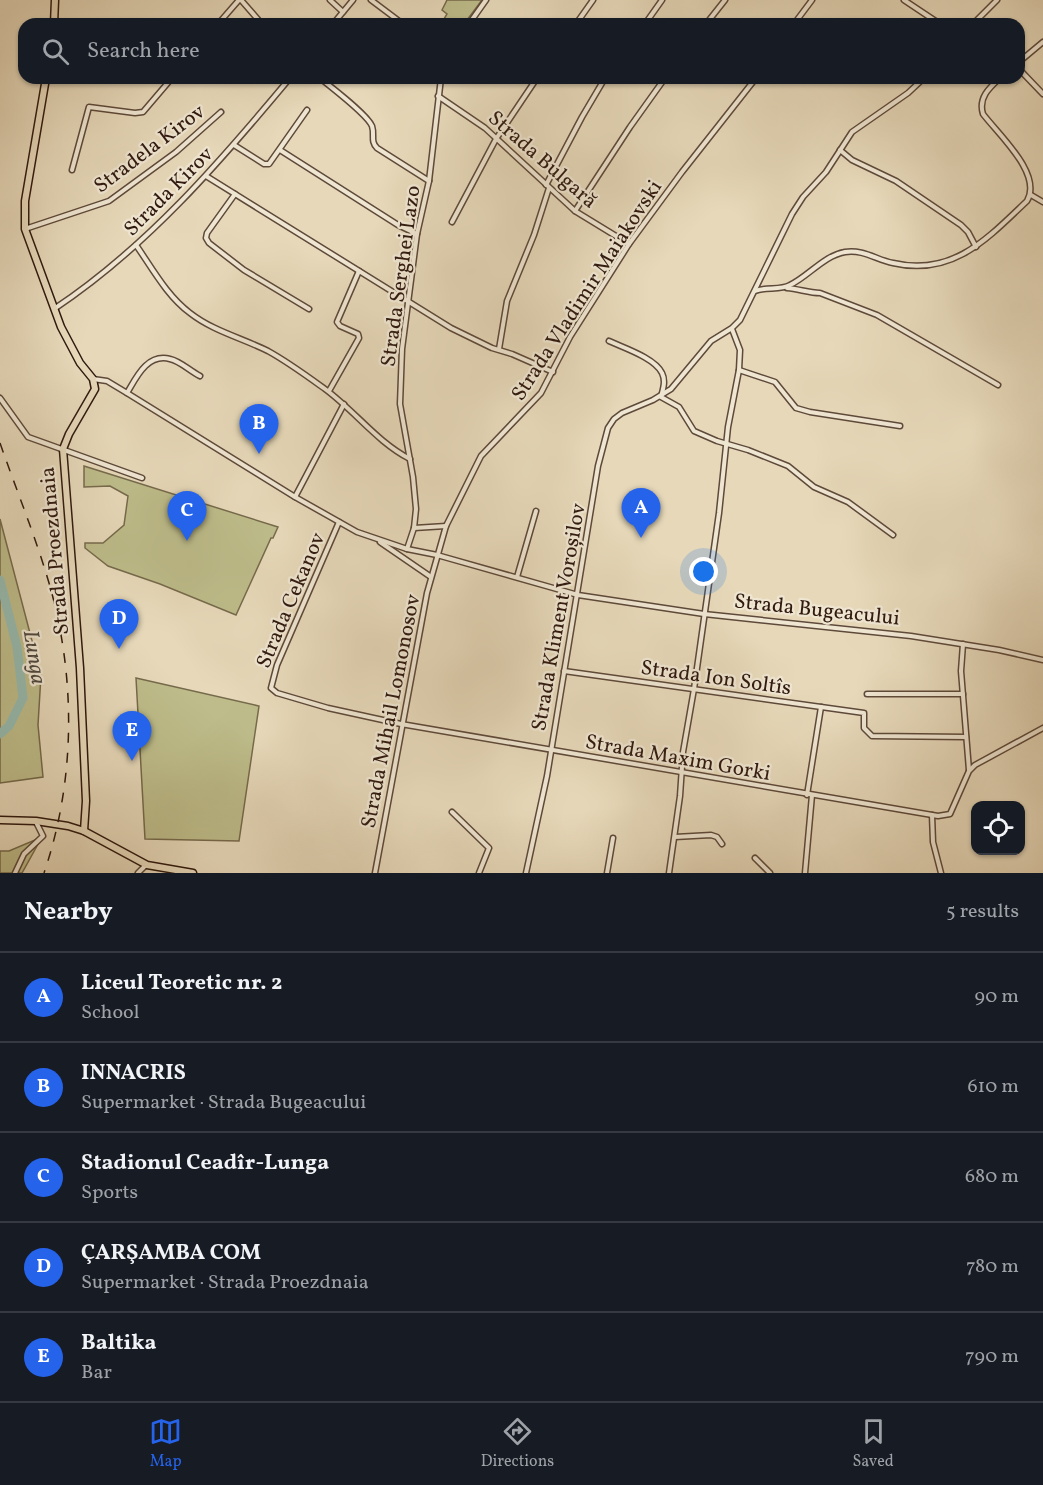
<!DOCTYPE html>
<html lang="en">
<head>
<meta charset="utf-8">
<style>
  body { margin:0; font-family:Vollkorn,serif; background:#242831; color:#f1f3f6 }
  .controls { position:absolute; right:18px; bottom:18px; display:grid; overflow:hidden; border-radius:12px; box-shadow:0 2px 4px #0004 }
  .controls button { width:54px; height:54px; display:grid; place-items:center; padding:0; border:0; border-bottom:2px solid #363941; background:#171b24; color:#f1f3f6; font:30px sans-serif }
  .you { position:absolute; left:704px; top:572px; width:21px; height:21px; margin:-15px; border:4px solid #fff; border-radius:50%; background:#1a73e8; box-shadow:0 0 0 9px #1a73e833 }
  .badge { display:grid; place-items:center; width:39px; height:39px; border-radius:50%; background:#2563eb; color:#fff; font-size:20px; font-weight:700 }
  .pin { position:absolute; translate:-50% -50px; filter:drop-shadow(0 2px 3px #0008) }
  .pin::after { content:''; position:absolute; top:32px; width:21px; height:18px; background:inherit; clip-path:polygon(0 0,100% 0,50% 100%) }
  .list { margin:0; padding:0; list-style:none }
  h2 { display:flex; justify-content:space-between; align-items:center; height:78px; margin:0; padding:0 24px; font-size:26px }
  h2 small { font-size:20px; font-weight:400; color:#9ea1a6 }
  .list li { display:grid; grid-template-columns:39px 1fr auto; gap:18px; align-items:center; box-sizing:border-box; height:90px; padding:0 24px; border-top:2px solid #363941 }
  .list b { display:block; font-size:22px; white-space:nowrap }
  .list p { margin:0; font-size:20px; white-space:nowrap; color:#9ea1a6 }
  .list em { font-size:20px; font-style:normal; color:#9ea1a6 }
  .icon { flex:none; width:33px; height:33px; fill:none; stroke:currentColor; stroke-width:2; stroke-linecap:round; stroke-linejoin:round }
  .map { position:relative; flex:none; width:1043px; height:873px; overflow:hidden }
  .search { position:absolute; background:#171b24; box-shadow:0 2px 4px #0004; left:18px; right:18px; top:18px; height:66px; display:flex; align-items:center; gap:15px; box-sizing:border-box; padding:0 21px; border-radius:18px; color:#9ea1a6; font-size:22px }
  .sheet { height:528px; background:#171b24 }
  nav { display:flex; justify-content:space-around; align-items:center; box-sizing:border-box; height:84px; border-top:2px solid #363941; background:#171b24; font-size:16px; color:#9ea1a6 }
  nav a { display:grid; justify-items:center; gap:3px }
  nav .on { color:#2563eb }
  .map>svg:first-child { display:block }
  .green { fill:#bdbc8a; stroke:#766a4c; stroke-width:1.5 }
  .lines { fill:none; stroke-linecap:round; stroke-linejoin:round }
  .river { stroke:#96baae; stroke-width:9 }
  .street-casing { stroke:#5e493a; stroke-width:7 }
  .primary-casing { stroke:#30190f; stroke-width:9 }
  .street { stroke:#efe6d2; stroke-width:4 }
  .primary { stroke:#e6d8b9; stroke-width:6 }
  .rail { stroke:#30190f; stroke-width:1.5; stroke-dasharray:10 10; stroke-linecap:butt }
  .labels { text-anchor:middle; stroke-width:4.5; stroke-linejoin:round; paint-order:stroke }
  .street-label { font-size:21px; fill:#30190f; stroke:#efe6d2 }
  .water-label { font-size:22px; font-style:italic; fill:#4f493f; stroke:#efe6d2 }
</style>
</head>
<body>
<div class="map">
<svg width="1043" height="873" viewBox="0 0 1043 873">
  <rect width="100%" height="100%" fill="#e6d8b9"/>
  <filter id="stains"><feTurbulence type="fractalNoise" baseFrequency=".00333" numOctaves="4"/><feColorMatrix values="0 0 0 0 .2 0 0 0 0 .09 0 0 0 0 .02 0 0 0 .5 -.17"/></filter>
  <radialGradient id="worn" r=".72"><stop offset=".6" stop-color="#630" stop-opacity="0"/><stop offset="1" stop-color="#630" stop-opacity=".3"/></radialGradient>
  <!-- green -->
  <g class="green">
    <polygon points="447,0 482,0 464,24 453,24 444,19 447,14 442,10"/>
    <polygon points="84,466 278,527 273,538 271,538 236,615 160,584 108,566 85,548 85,543 103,543 124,525 128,496 110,486 84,487"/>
    <polygon points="0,519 41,675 38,725 43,777 0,783"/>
    <polygon points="136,678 259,706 239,841 145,839"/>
    <polygon points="42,837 22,873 0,873 0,851 9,851"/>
  </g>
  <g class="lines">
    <!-- river -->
    <polyline class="river" points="0,580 17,647 23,698 9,726 0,734"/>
    <!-- street casing -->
    <g class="street-casing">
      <g id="street">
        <polyline points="241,0 262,24"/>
        <polyline points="330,0 343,12"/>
        <polyline points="371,0 403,24"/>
        <polyline points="904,0 940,24"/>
        <polyline points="218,24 239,0"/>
        <polyline points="333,24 353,0"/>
        <polyline points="469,24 486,0"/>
        <polyline points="576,24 593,0"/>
        <polyline points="645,24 662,0"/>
        <polyline points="706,24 725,0"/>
        <polyline points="794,24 812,0"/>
        <polyline points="973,24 997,0"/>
        <polyline points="1019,62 1043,42"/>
        <polyline points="1019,69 1043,94"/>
        <path d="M 320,78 C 332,88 367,114 372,126 C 375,135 370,141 377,148 L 429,181"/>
        <polyline points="438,96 485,128 575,211 629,244"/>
        <polyline points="234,145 264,164 269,164 307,110"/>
        <polyline points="280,150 398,225 417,234"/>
        <polyline points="840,150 852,160 896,181 961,225 968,232 976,247"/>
        <polyline points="72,170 89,107 135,113 143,112 172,78"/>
        <polyline points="206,176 451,328 492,348 512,354 553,372"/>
        <polyline points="546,185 582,117 605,78"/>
        <polyline points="235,194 207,233 206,238 209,243 244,270 309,309"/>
        <polyline points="1031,195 1043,202"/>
        <polyline points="575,211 630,127 665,78"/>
        <polyline points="452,222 496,139 537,78"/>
        <polyline points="25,229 109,201 176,152 221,112"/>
        <path d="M 136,245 C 152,268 167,296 190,313 C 213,331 242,338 268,351 C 288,362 307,376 325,389 C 355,411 377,442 410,459"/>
        <path d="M 787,288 C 799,289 809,293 820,293 L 877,315 L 998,385"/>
        <path d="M 755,291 C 767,286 779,291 790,285 C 809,276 823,256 845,252 C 863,249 877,260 893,263 C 953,277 988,238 1027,201 C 1043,174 998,134 983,114 C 978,98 989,88 1000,78"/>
        <path d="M 54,309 C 146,248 220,162 290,78"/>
        <path d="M 609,341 C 624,348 655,358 662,373 C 666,381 663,389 661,397 L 679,407 L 694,431 L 717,441 L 748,450 L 788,466 L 814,487 L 848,502 L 893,535"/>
        <polyline points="499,349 507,301 534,235 549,188"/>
        <polyline points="739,370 775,382 796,408 810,412 900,426"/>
        <polyline points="93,379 107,381 127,393 295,497 357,532 407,549 437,555 578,595 704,614 911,636 999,650 1043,660"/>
        <polyline points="329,391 359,338 358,334 340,326 337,322 359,271"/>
        <path d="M 127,393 C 136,378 147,353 170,359 C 180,361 190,371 200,376"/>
        <polyline points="0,398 28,437 142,478"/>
        <polyline points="295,497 344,404"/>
        <polyline points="339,522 277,665 271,688 277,693 328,708 401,724 938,816 950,814 969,771 975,765 1043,728"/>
        <polyline points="414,528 446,526"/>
        <polyline points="380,542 431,577"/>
        <polyline points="407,549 414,528 416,509 413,477 400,404 402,349 417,234 429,181 441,78"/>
        <polyline points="517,577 536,511"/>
        <polyline points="963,644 961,671 969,770"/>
        <polyline points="564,671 864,713 864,728 872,736 966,737"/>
        <polyline points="867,694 963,694"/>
        <polyline points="807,795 821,707"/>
        <polyline points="452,812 489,848 479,873"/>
        <polyline points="932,815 933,842 941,873"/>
        <polyline points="675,837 711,835 717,837 722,844"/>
        <polyline points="755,858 770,873"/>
        <polyline points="15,873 24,854 43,836 36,822"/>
        <polyline points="138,873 146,865"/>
        <polyline points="375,873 427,593 446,526 481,456 541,393 570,337 629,244 682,172 756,78"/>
        <polyline points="526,873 547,776 598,466 608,428 614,419 622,413 653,400 671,389 711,341 732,328 740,320 792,214 803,197 826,172 852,132 908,93 924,78"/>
        <polyline points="607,873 613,838"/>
        <polyline points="669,873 680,796 683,752 694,689 719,513 728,427 739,370 740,350 732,329"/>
        <polyline points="805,873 812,795"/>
      </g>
    </g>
    <!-- primary casing -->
    <g class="primary-casing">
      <g id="primary">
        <polyline points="54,24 55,0"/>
        <polyline points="46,78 25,201 25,229 61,327 80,363 93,379 95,389 69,434 63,449 80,668 86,801 84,831"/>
        <polyline points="0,820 36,821 68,826 84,831 147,865 193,873"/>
      </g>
    </g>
    <!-- street -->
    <use href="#street" class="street"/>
    <!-- primary -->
    <use href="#primary" class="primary"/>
    <!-- rail -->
    <path class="rail" d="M 0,443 C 17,492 37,540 51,590 C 76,682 75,782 44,873"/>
  </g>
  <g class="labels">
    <!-- street labels -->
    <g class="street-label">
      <text transform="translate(149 148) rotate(-37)" y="7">Stradela Kirov</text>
      <text transform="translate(543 159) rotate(41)" y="7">Strada Bulgară</text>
      <text transform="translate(168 191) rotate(-45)" y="7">Strada Kirov</text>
      <text transform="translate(400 276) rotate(-82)" y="7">Strada Serghei Lazo</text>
      <text transform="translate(586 290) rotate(-57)" y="7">Strada Vladimir Maiakovski</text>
      <text transform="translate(54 551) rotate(-95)" y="7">Strada Proezdnaia</text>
      <text transform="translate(290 600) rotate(-67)" y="7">Strada Cekanov</text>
      <text transform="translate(817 609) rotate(6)" y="7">Strada Bugeacului</text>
      <text transform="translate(558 617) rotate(-80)" y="7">Strada Kliment Voroșilov</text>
      <text transform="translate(716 677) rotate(8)" y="7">Strada Ion Soltîs</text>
      <text transform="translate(390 711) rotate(-79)" y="7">Strada Mihail Lomonosov</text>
      <text transform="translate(678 757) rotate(10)" y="7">Strada Maxim Gorki</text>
    </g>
    <!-- water labels -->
    <g class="water-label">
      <text transform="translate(36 657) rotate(81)" y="8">Lunga</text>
    </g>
  </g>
  <rect width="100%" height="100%" filter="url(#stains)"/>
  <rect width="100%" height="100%" fill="url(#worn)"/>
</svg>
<div class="controls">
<button><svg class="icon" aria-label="locate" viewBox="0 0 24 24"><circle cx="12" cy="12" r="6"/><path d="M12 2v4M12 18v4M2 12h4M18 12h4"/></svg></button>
</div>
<div class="you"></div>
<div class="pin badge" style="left:641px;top:538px">A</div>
<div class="pin badge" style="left:259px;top:454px">B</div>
<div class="pin badge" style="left:187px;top:541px">C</div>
<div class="pin badge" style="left:119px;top:649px">D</div>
<div class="pin badge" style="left:132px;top:761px">E</div>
<div class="search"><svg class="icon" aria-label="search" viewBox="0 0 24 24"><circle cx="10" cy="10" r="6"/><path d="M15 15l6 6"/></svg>Search here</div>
</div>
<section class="sheet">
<h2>Nearby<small>5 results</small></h2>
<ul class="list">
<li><span class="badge">A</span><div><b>Liceul Teoretic nr. 2</b><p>School</p></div><em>90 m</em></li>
<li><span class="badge">B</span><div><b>INNACRIS</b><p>Supermarket · Strada Bugeacului</p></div><em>610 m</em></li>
<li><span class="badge">C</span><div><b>Stadionul Ceadîr-Lunga</b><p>Sports</p></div><em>680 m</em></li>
<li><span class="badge">D</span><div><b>ÇARŞAMBA COM</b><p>Supermarket · Strada Proezdnaia</p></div><em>780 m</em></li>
<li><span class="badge">E</span><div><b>Baltika</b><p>Bar</p></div><em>790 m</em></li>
</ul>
</section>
<nav>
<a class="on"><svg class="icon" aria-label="map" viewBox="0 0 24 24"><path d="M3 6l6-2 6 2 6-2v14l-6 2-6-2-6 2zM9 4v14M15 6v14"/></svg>Map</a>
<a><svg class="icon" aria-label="directions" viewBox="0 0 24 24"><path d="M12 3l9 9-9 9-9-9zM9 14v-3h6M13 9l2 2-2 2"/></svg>Directions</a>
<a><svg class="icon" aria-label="saved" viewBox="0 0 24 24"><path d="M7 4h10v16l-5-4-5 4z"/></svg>Saved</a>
</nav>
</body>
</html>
